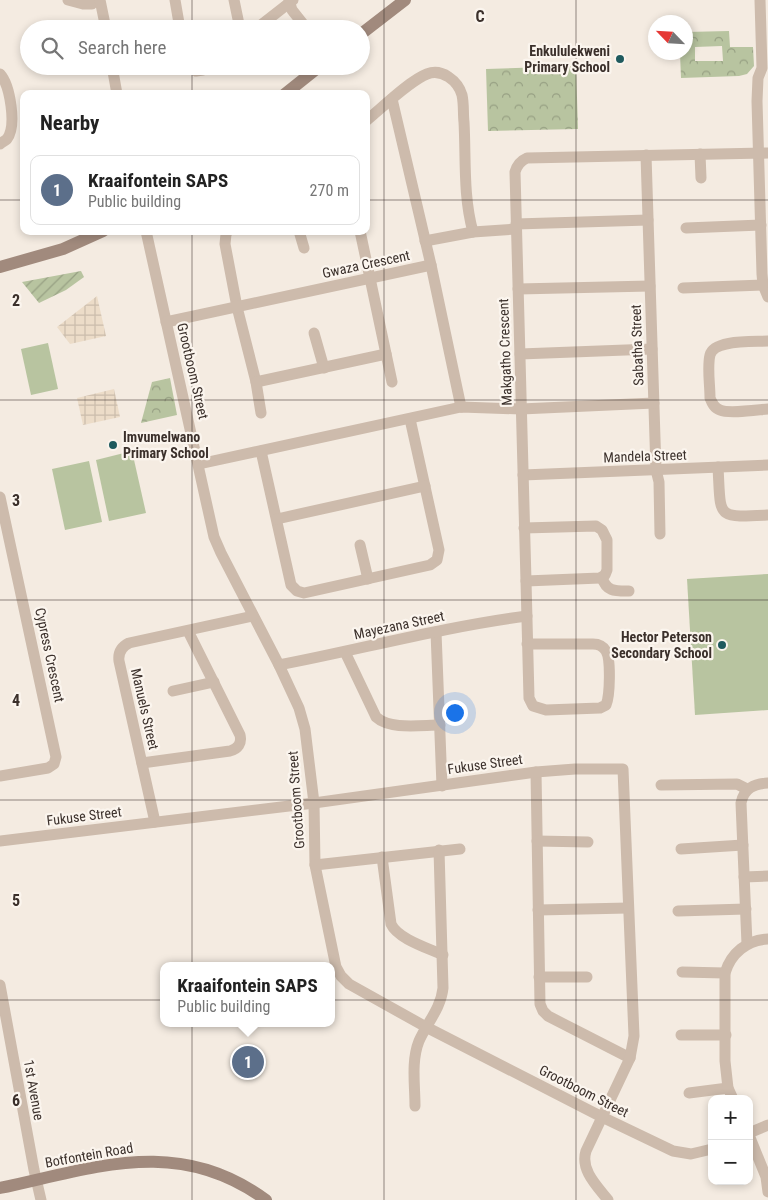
<!DOCTYPE html>
<html lang="en">
<head>
<meta charset="utf-8">
<style>
  body { margin:0; font-family:"Roboto Condensed",sans-serif; background:#f6f6f6; color:#222 }
  .controls { position:absolute; right:15px; bottom:15px; display:grid; overflow:hidden; border-radius:10px; box-shadow:0 2px 8px #0003 }
  .controls button { width:45px; height:45px; display:grid; place-items:center; padding:0; border:0; border-bottom:1px solid #e0e0e0; background:#fff; color:#222; font:25px sans-serif }
  .compass { position:absolute; left:648px; top:15px; width:45px; height:45px; border-radius:50%; background:#fff; box-shadow:0 2px 8px #0003; rotate:295deg }
  .you { position:absolute; left:454px; top:712px; width:18px; height:18px; margin:-12px; border:4px solid #fff; border-radius:50%; background:#1a73e8; box-shadow:0 0 0 8px #1a73e833 }
  .badge { display:grid; place-items:center; width:32px; height:32px; border-radius:50%; background:#2563eb; color:#fff; font-size:16px; font-weight:700 }
  .pin { position:absolute; translate:-50% -50%; border:2px solid #fff; box-shadow:0 1px 5px #0006 }
  .popup { position:absolute; left:160px; top:962px; width:175px; height:65px; box-sizing:border-box; display:grid; place-content:center; border-radius:10px; background:#fff; filter:drop-shadow(0 1px 4px #0005); font-size:16px; white-space:nowrap; color:#767676 }
  .popup b { font-size:19px; color:#222 }
  .popup::after { content:''; position:absolute; left:50%; top:100%; margin-left:-10px; border:10px solid transparent; border-top-color:#fff }
  .list { margin:0; padding:0; list-style:none }
  h2 { display:flex; justify-content:space-between; align-items:center; height:65px; margin:0; padding:0 20px; font-size:21px }
  h2 small { font-size:16px; font-weight:400; color:#767676 }
  .list li { display:grid; grid-template-columns:32px 1fr auto; gap:15px; align-items:center; box-sizing:border-box; height:70px; margin:0 10px 10px; padding:0 10px; border:1px solid #e0e0e0; border-radius:10px }
  .list b { display:block; font-size:19px; white-space:nowrap }
  .list p { margin:0; font-size:16px; white-space:nowrap; color:#767676 }
  .list em { font-size:16px; font-style:normal; color:#767676 }
  .icon { flex:none; width:28px; height:28px; fill:none; stroke:currentColor; stroke-width:2; stroke-linecap:round; stroke-linejoin:round }
  .map { position:relative; flex:none; width:768px; height:1200px; overflow:hidden }
  .search { position:absolute; background:#fff; box-shadow:0 2px 8px #0003; left:20px; top:20px; width:350px; height:55px; display:flex; align-items:center; gap:12px; box-sizing:border-box; padding:0 18px; border-radius:28px; color:#767676; font-size:19px }
  .panel { position:absolute; background:#fff; box-shadow:0 2px 8px #0003; left:20px; top:90px; width:350px; height:145px; border-radius:10px }
  .map>svg:first-child { display:block }
  .forest { fill:url(#forest-crowns); fill-rule:evenodd }
  .garden { fill:url(#garden-furrows) }
  .pitch { fill:#b8c4a0 }
  .plaza { fill:url(#plaza-grid) }
  .lines { fill:none; stroke-linecap:round; stroke-linejoin:round }
  .street { stroke:#cdbbac; stroke-width:11 }
  .secondary { stroke:#a18a7d; stroke-width:12 }
  .grid { fill:none; stroke:#3b302b; stroke-width:1; stroke-opacity:0.55 }
  .poi-dot { fill:#1f5a5e; stroke:#fbf5ee; stroke-width:2 }
  .labels { text-anchor:middle; stroke-width:4.5; stroke-linejoin:round; paint-order:stroke }
  .poi-label { font-size:14px; font-weight:bold; fill:#3b302b; stroke:#fbf5ee; text-anchor:end }
  .street-label { font-size:14px; fill:#3b302b; stroke:#fbf5ee }
  .grid-label { font-size:16px; text-anchor:middle; font-weight:bold; fill:#3b302b; stroke:#fbf5ee; stroke-width:4.5; stroke-linejoin:round; paint-order:stroke }
</style>
</head>
<body>
<div class="map">
<svg width="768" height="1200" viewBox="0 0 768 1200">
  <defs>
    <pattern id="forest-crowns" width="20" height="18" patternUnits="userSpaceOnUse" patternTransform="scale(1.25)"><rect width="20" height="18" fill="#b8c4a0"/><path d="M2 6a3 3 0 1 1 6 0M12 15a3 3 0 1 1 6 0" fill="none" stroke="#97a083"/></pattern>
    <pattern id="garden-furrows" width="10" height="10" patternUnits="userSpaceOnUse" patternTransform="scale(1.25)"><rect width="10" height="10" fill="#b8c4a0"/><path d="M-1 1l2-2M0 10L10 0M9 11l2-2" fill="none" stroke="#97a083"/></pattern>
    <pattern id="plaza-grid" width="8" height="8" patternUnits="userSpaceOnUse" patternTransform="scale(1.25)"><rect width="8" height="8" fill="#ecdcc8"/><path d="M0 4h8M4 0v8" fill="none" stroke="#cbbdac"/></pattern>
  </defs>
  <rect width="100%" height="100%" fill="#f4ebe1"/>
  <!-- forest -->
  <g class="forest">
    <path d="M 729,31 L 730,47 L 753,47 L 754,66 L 747,74 L 739,76 L 681,78 L 680,53 L 686,52 L 686,32 ZM 722,46 L 723,61 L 695,61 L 695,47 Z"/>
    <polygon points="576,66 578,129 488,131 486,69"/>
    <polygon points="170,378 177,415 141,423 152,382"/>
  </g>
  <!-- garden -->
  <polygon class="garden" points="81,271 84,277 66,290 39,303 22,282"/>
  <!-- pitch -->
  <g class="pitch">
    <polygon points="48,343 58,389 31,395 21,349"/>
    <polygon points="132,451 146,513 109,521 96,460"/>
    <polygon points="89,461 102,522 65,530 52,469"/>
    <polygon points="768,574 768,710 695,715 687,579"/>
  </g>
  <!-- plaza -->
  <g class="plaza">
    <polygon points="97,296 106,336 70,344 57,327"/>
    <polygon points="114,389 120,417 83,425 77,398"/>
  </g>
  <g class="lines">
    <!-- street -->
    <g class="street">
      <polyline points="68,0 83,4 92,4 95,0"/>
      <polyline points="100,0 106,29"/>
      <polyline points="175,0 180,29"/>
      <polyline points="234,0 240,29"/>
      <polyline points="289,0 292,10 307,29"/>
      <polyline points="760,0 762,68 758,78 757,101 762,274 763,285 768,297"/>
      <polyline points="256,29 293,0"/>
      <polyline points="112,66 117,94"/>
      <polyline points="188,66 196,71 203,70 208,66"/>
      <path d="M 0,74 C 10,85 17,126 7,139 C 5,141 2,142 0,144"/>
      <polyline points="392,99 431,265 461,407"/>
      <path d="M 366,121 C 382,108 409,81 427,74 C 442,68 458,81 462,95 C 464,104 463,114 464,122 C 466,159 463,196 473,232"/>
      <polyline points="700,154 701,178"/>
      <polyline points="646,155 656,470 659,482 660,534"/>
      <polyline points="516,224 648,220"/>
      <polyline points="686,228 761,225"/>
      <polyline points="146,231 214,537 221,553 279,665 299,708 305,729 314,803 315,865 336,967 341,976 349,984 426,1027 602,1117 673,1151 691,1154 712,1149"/>
      <polyline points="228,231 226,234 225,244 237,307 256,382 386,354"/>
      <polyline points="299,231 304,248"/>
      <polyline points="360,231 392,382"/>
      <polyline points="425,241 473,232 516,229"/>
      <polyline points="683,288 763,285"/>
      <polyline points="518,289 650,286"/>
      <polyline points="166,322 431,265"/>
      <polyline points="314,333 324,368"/>
      <path d="M 768,341 C 754,342 714,339 710,355 C 707,367 710,384 710,398 C 712,403 714,408 720,410 C 729,414 756,410 768,409"/>
      <polyline points="520,354 652,349"/>
      <polyline points="256,382 261,413"/>
      <polyline points="261,451 291,585 297,591 304,593 430,565 437,560 439,550 410,419"/>
      <polyline points="199,464 461,407 521,409 654,403"/>
      <path d="M 718,467 C 721,518 715,518 768,515"/>
      <polyline points="523,475 768,465"/>
      <polyline points="0,497 56,757 54,764 48,768 0,776"/>
      <polyline points="277,519 425,486"/>
      <polyline points="524,528 596,526 602,530 607,540 607,570 605,575 600,578 526,581"/>
      <polyline points="360,545 368,579"/>
      <path d="M 602,577 C 606,592 616,591 629,591"/>
      <polyline points="436,632 442,786"/>
      <path d="M 527,644 L 593,644 C 599,644 603,646 606,651 C 611,659 610,696 606,705 L 600,708 L 546,710 L 533,706 L 529,698 L 526,581 L 515,172 C 517,165 520,161 527,158 L 768,153"/>
      <path d="M 345,652 L 376,717 C 390,730 421,725 440,725"/>
      <path d="M 279,665 C 362,649 443,627 527,616"/>
      <polyline points="173,691 214,682"/>
      <path d="M 142,763 L 230,751 C 238,749 242,743 240,735 L 188,631"/>
      <polyline points="536,772 540,1004 543,1011 548,1016 630,1058"/>
      <polyline points="661,785 737,784 747,789"/>
      <path d="M 155,822 L 119,661 C 118,653 121,647 129,643 L 253,616"/>
      <path d="M 0,841 L 314,803 L 536,772 L 575,769 L 623,769 L 634,1036 L 630,1058 L 586,1151 C 580,1170 597,1186 608,1200"/>
      <polyline points="537,841 588,842"/>
      <polyline points="681,849 743,845"/>
      <path d="M 382,857 L 391,924 C 398,939 428,948 443,955"/>
      <polyline points="315,865 460,849"/>
      <polyline points="744,877 768,876"/>
      <polyline points="538,910 628,908"/>
      <polyline points="678,911 746,909"/>
      <path d="M 747,944 L 741,803 C 744,788 754,784 768,783"/>
      <polyline points="682,972 725,973"/>
      <polyline points="539,977 587,977"/>
      <polyline points="0,985 34,1170 41,1200"/>
      <polyline points="681,1035 726,1035"/>
      <polyline points="689,1093 728,1088"/>
      <path d="M 733,1099 L 728,1088 L 725,1061 L 725,973 C 731,953 747,940 768,939"/>
      <path d="M 415,1106 C 415,1085 411,1061 419,1041 C 427,1023 441,1008 443,988 L 439,850"/>
      <polyline points="749,1133 768,1125"/>
      <polyline points="749,1135 766,1177 768,1192"/>
    </g>
    <!-- secondary -->
    <g class="secondary">
      <polyline points="361,34 405,0"/>
      <polyline points="285,94 320,66"/>
      <polyline points="0,267 63,249 103,231"/>
      <path d="M 0,1188 C 95,1168 178,1135 266,1200"/>
    </g>
  </g>
  <!-- grid -->
  <path class="grid" d="M 192,0 L 192,29M 384,0 L 384,1200M 576,0 L 576,1200M 192,66 L 192,94M 0,200 L 24,200M 366,200 L 768,200M 192,231 L 192,1200M 0,400 L 768,400M 0,600 L 768,600M 0,800 L 768,800M 0,1000 L 768,1000"/>
  <!-- markers -->
  <g class="poi-dot">
    <circle cx="620" cy="59" r="5"/>
    <circle cx="113" cy="445" r="5"/>
    <circle cx="722" cy="645" r="5"/>
  </g>
  <g class="labels">
    <!-- poi labels -->
    <g class="poi-label">
      <text x="610" y="56">Enkululekweni<tspan x="610" dy="16">Primary School</tspan></text>
      <text x="123" y="442" text-anchor="start">Imvumelwano<tspan x="123" dy="16">Primary School</tspan></text>
      <text x="712" y="642">Hector Peterson<tspan x="712" dy="16">Secondary School</tspan></text>
    </g>
    <!-- street labels -->
    <g class="street-label">
      <text transform="translate(366 264) rotate(-12)" y="5">Gwaza Crescent</text>
      <text transform="translate(637 345) rotate(-92)" y="5">Sabatha Street</text>
      <text transform="translate(505 352) rotate(-92)" y="5">Makgatho Crescent</text>
      <text transform="translate(193 371) rotate(77)" y="5">Grootboom Street</text>
      <text transform="translate(645 456) rotate(-2)" y="5">Mandela Street</text>
      <text transform="translate(399 625) rotate(-12)" y="5">Mayezana Street</text>
      <text transform="translate(50 655) rotate(78)" y="5">Cypress Crescent</text>
      <text transform="translate(145 709) rotate(77)" y="5">Manuels Street</text>
      <text transform="translate(485 764) rotate(-8)" y="5">Fukuse Street</text>
      <text transform="translate(296 800) rotate(-94)" y="5">Grootboom Street</text>
      <text transform="translate(84 816) rotate(-7)" y="5">Fukuse Street</text>
      <text transform="translate(34 1090) rotate(80)" y="5">1st Avenue</text>
      <text transform="translate(584 1091) rotate(27)" y="5">Grootboom Street</text>
      <text transform="translate(89 1155) rotate(-10)" y="5">Botfontein Road</text>
    </g>
  </g>
  <g class="grid-label">
    <text x="480" y="22">C</text>
    <text x="16" y="306">2</text>
    <text x="16" y="506">3</text>
    <text x="16" y="706">4</text>
    <text x="16" y="906">5</text>
    <text x="16" y="1106">6</text>
  </g>
</svg>
<div class="controls">
<button>+</button>
<button>−</button>
</div>
<svg class="compass" viewBox="-18 -18 36 36"><path d="M0-13l5 13h-10z" fill="#e53935"/><path d="M0 13l5-13h-10z" fill="#767676"/></svg>
<div class="you"></div>
<div class="pin badge" style="left:248px;top:1062px;background:#5c6f8a">1</div>
<div class="popup"><b>Kraaifontein SAPS</b>Public building</div>
<div class="search"><svg class="icon" aria-label="search" viewBox="0 0 24 24"><circle cx="10" cy="10" r="6"/><path d="M15 15l6 6"/></svg>Search here</div>
<section class="panel">
<h2>Nearby<small></small></h2>
<ul class="list">
<li><span class="badge" style="background:#5c6f8a">1</span><div><b>Kraaifontein SAPS</b><p>Public building</p></div><em>270 m</em></li>
</ul>
</section>
</div>
</body>
</html>
